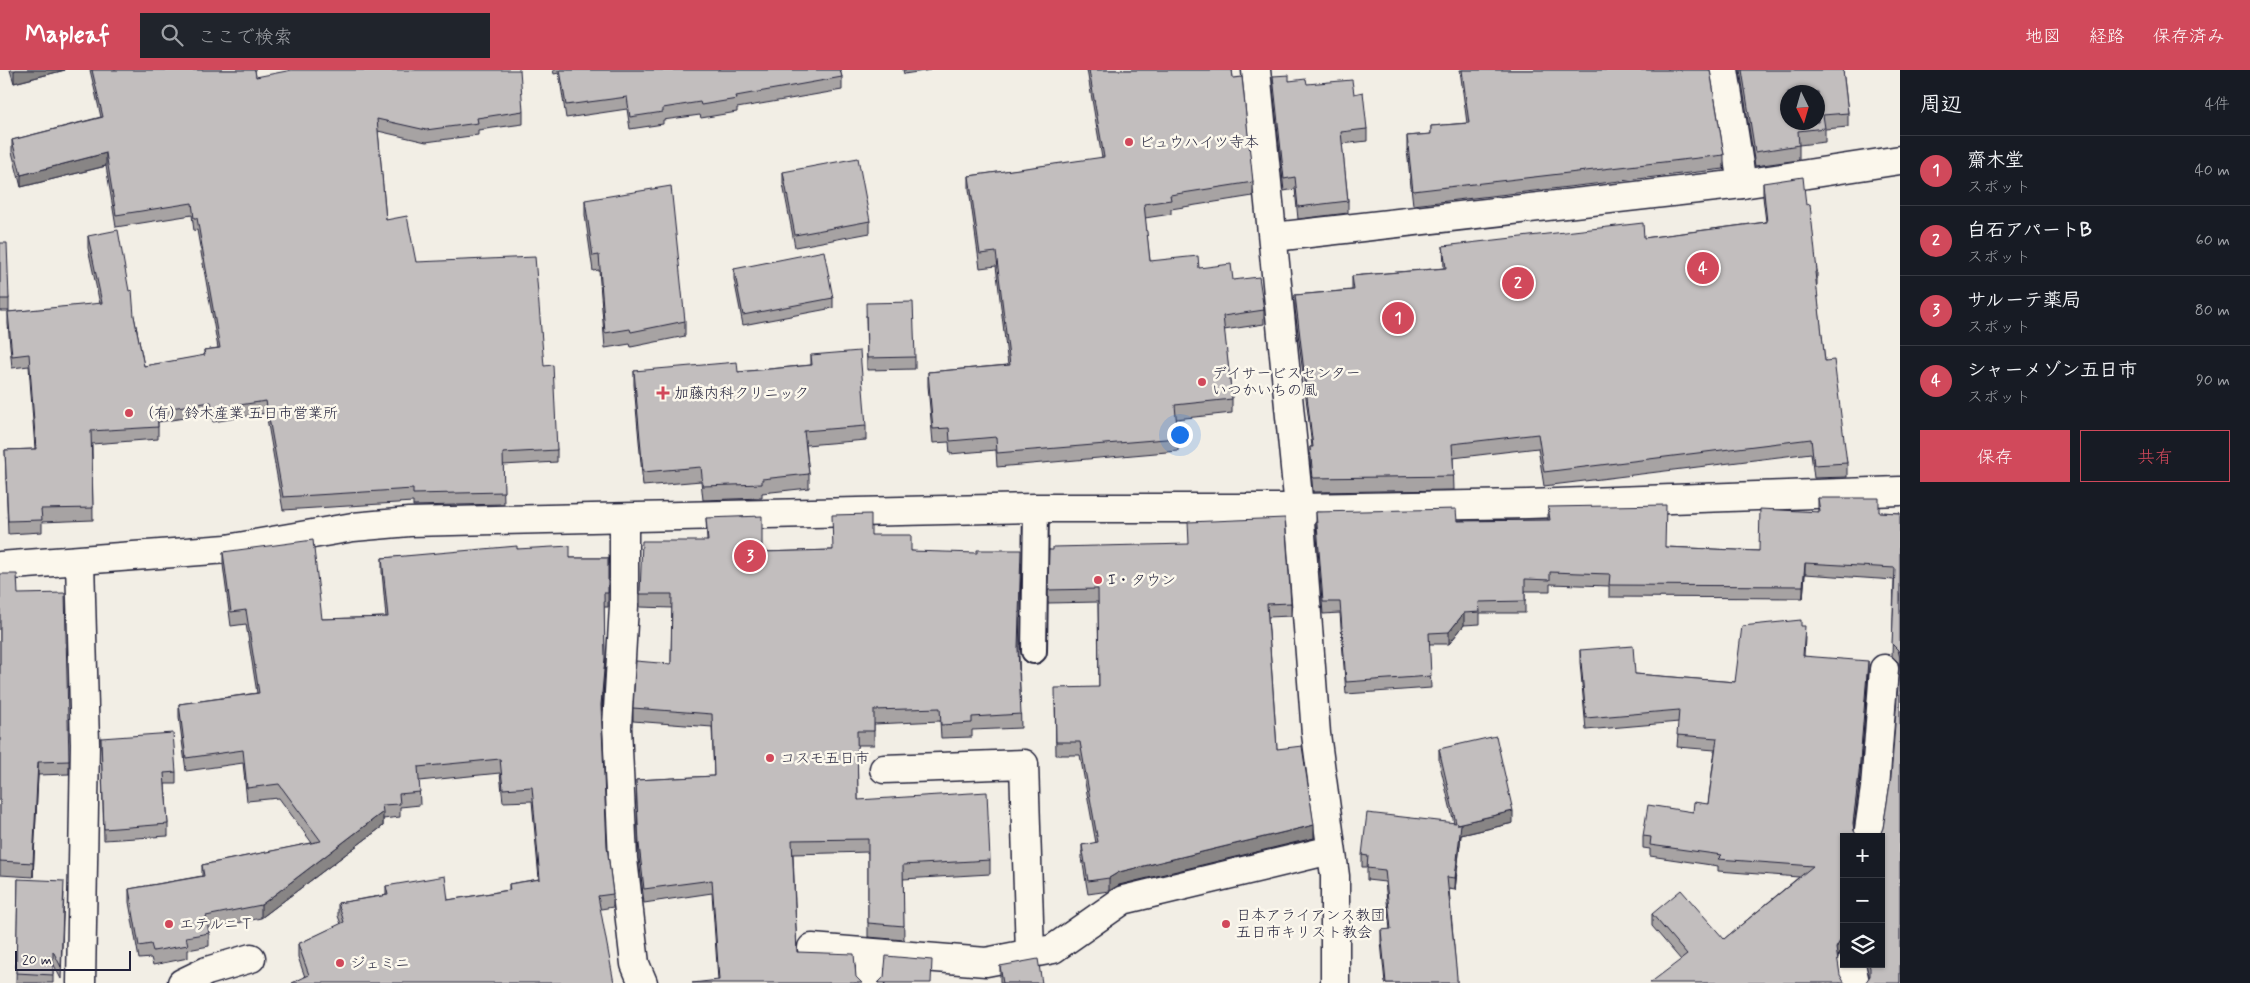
<!DOCTYPE html>
<html lang="ja">
<head>
<meta charset="utf-8">
<style>
  body { margin:0; font-family:Mynerve,"Klee One",sans-serif; background:#20242c; color:#f1f3f6 }
  .controls { position:absolute; right:15px; bottom:15px; display:grid; overflow:hidden; border-radius:0px; box-shadow:0 1px 4px #0004 }
  .controls button { width:45px; height:45px; display:grid; place-items:center; padding:0; border:0; border-bottom:1px solid #363941; background:#171b24; color:#f1f3f6; font:25px sans-serif }
  .compass { position:absolute; left:1780px; top:15px; width:45px; height:45px; border-radius:50%; background:#171b24; box-shadow:0 1px 4px #0004; rotate:175deg }
  .scale { position:absolute; left:15px; bottom:12px; width:116px; box-sizing:border-box; padding-left:5px; border:2px solid #22223b; border-top:0; font-size:14px; line-height:18px; white-space:nowrap; color:#22223b; -webkit-text-stroke:4px #fbf7ec; paint-order:stroke }
  .you { position:absolute; left:1179px; top:364px; width:18px; height:18px; margin:-12px; border:4px solid #fff; border-radius:50%; background:#1a73e8; box-shadow:0 0 0 8px #1a73e833 }
  .badge { display:grid; place-items:center; width:32px; height:32px; border-radius:50%; background:#d1495b; color:#fff; font-size:16px; font-weight:700 }
  .pin { position:absolute; translate:-50% -50%; border:2px solid #fff; box-shadow:0 1px 5px #0006 }
  .list { margin:0; padding:0; list-style:none }
  h2 { display:flex; justify-content:space-between; align-items:center; height:65px; margin:0; padding:0 20px; font-size:21px }
  h2 small { font-size:16px; font-weight:400; color:#9ea1a6 }
  .list li { display:grid; grid-template-columns:32px 1fr auto; gap:15px; align-items:center; box-sizing:border-box; height:70px; padding:0 20px; border-top:1px solid #363941 }
  .list b { display:block; font-size:19px; white-space:nowrap }
  .list p { margin:0; font-size:16px; white-space:nowrap; color:#9ea1a6 }
  .list em { font-size:16px; font-style:normal; color:#9ea1a6 }
  .actions { display:flex; gap:10px; padding:15px 20px }
  .actions a { flex:1; padding:11px 0; border:1px solid #d1495b; border-radius:0px; text-align:center; font-size:18px; color:#d1495b }
  .actions .main { background:#d1495b; color:#fff }
  .icon { flex:none; width:28px; height:28px; fill:none; stroke:currentColor; stroke-width:2; stroke-linecap:round; stroke-linejoin:round }
  .map { position:relative; flex:none; width:1900px; height:913px; overflow:hidden }
  header { display:flex; align-items:center; gap:30px; box-sizing:border-box; height:70px; padding:0 25px; background:#d1495b; color:#fff }
  header strong { font-size:24px }
  nav { display:flex; gap:28px; margin-inline-start:auto; font-size:18px }
  .search { width:350px; height:45px; background:#20242c; display:flex; align-items:center; gap:12px; box-sizing:border-box; padding:0 18px; border-radius:0px; color:#9ea1a6; font-size:19px }
  main { display:flex }
  aside { flex:1; background:#171b24 }
  .map>svg:first-child { display:block }
  .lines { fill:none; stroke-linecap:round; stroke-linejoin:round }
  .service-casing { stroke:#22223b; stroke-width:28 }
  .minor-casing { stroke:#22223b; stroke-width:31 }
  .service { stroke:#fbf7ec; stroke-width:24 }
  .minor { stroke:#fbf7ec; stroke-width:28 }
  .wall { fill:#a7a3a3; stroke:#22223b }
  .shaded-wall { fill:#888585; stroke:#22223b }
  .building { fill:#c2bebe; stroke:#22223b; fill-rule:evenodd }
  .poi-dot { fill:#d1495b; stroke:#fbf7ec; stroke-width:2 }
  .labels { text-anchor:middle; stroke-width:5; stroke-linejoin:round; paint-order:stroke }
  .poi-label { font-size:15px; fill:#22223b; stroke:#fbf7ec; text-anchor:start }
</style>
</head>
<body>
<header>
<strong>Mapleaf</strong>
<div class="search"><svg class="icon" aria-label="search" viewBox="0 0 24 24"><circle cx="10" cy="10" r="6"/><path d="M15 15l6 6"/></svg>ここで検索</div>
<nav><a>地図</a><a>経路</a><a>保存済み</a></nav>
</header>
<main>
<div class="map">
<svg width="1900" height="913" viewBox="0 0 1900 913">
  <rect width="100%" height="100%" fill="#f2eee5"/>
  <filter id="ink" filterUnits="userSpaceOnUse"><feTurbulence type="fractalNoise" baseFrequency=".02" numOctaves="2"/><feDisplacementMap in="SourceGraphic" scale="10" xChannelSelector="R" yChannelSelector="G"/><feConvolveMatrix kernelMatrix="1 2 1 2 8 2 1 2 1" color-interpolation-filters="sRGB"/></filter>
  <g filter="url(#ink)">
    <g class="lines">
      <!-- service casing -->
      <g class="service-casing">
        <polyline id="service" points="1034,581 1036,438"/>
      </g>
      <!-- minor casing -->
      <g class="minor-casing">
        <g id="minor">
          <polyline points="1256,0 1299,438 1316,664 1335,806 1335,913"/>
          <polyline points="1724,0 1742,114"/>
          <polyline points="1274,167 1742,114 1900,90"/>
          <polyline points="624,448 624,536 617,657 623,789 635,894 643,913"/>
          <polyline points="80,492 85,674 81,913"/>
          <polyline points="0,496 227,479 353,457 409,452 1036,438 1299,438 1528,434 1900,421"/>
          <polyline points="884,699 1024,694 1030,883"/>
          <polyline points="1868,767 1875,718 1884,599"/>
          <polyline points="812,878 986,892 1053,879 1123,830 1331,780"/>
          <polyline points="1851,894 1855,913"/>
          <polyline points="182,913 207,901 251,888"/>
          <polyline points="870,913 870,883"/>
        </g>
      </g>
      <!-- service -->
      <use href="#service" class="service"/>
      <!-- minor -->
      <use href="#minor" class="minor"/>
    </g>
    <!-- wall -->
    <g class="wall">
      <polygon points="10,0 65,0 14,13"/>
      <polygon points="90,0 255,0 256,7 523,41 523,54 478,60 478,65 426,72 378,61 386,150 416,192 544,296 557,380 557,392 503,395 504,434 413,436 413,432 283,440 266,343 213,352 211,344 158,352 158,369 92,374 93,450 42,452 42,462 8,464 5,380 35,379 29,296 12,298 8,254 8,242 100,234 88,178 88,166 134,246 144,296 204,286 204,280 218,278 197,160 194,161 192,145 116,157 106,96 21,117 12,82 12,70 101,47"/>
      <polygon points="553,0 840,0 842,7 842,20 737,38 737,42 701,48 700,45 663,50 663,54 630,59 627,39 566,48 559,3 554,4"/>
      <polygon points="903,0 931,0 904,4"/>
      <polygon points="1087,0 1232,0 1233,8 1253,112 1253,126 1171,139 1171,144 1145,148 1150,191 1199,198 1233,210 1264,240 1264,254 1224,260 1232,329 1232,343 1176,349 1178,368 1178,381 997,397 996,380 950,384 949,372 933,373 928,316 928,302 1008,295 996,196 980,198 969,119 969,106 1102,88"/>
      <polygon points="1460,0 1710,0 1724,85 1724,99 1413,135 1407,80 1407,66 1431,64 1431,56 1467,53"/>
      <polygon points="1740,0 1843,0 1848,43 1848,57 1825,59 1825,72 1799,75 1799,90 1755,96"/>
      <polygon points="1273,6 1289,11 1354,24 1367,59 1367,71 1342,74 1348,131 1348,143 1298,149 1295,119 1284,121 1273,18"/>
      <polygon points="783,102 870,151 870,163 795,177 783,114"/>
      <polygon points="1763,113 1806,135 1817,201 1817,215 1816,215 1825,291 1847,393 1847,407 1814,408 1811,383 1544,416 1538,378 1453,388 1454,420 1313,422 1310,391 1310,377 1312,377 1295,239 1295,225 1352,220 1352,206 1444,198 1443,176 1644,168 1766,152 1763,127"/>
      <polygon points="585,130 685,251 685,266 631,277 630,274 605,278 599,200 593,201 585,145"/>
      <polygon points="0,173 9,229 9,241 0,241"/>
      <polygon points="734,199 833,228 833,238 743,255 734,209"/>
      <polygon points="866,245 915,287 915,299 867,300"/>
      <polygon points="811,285 866,356 866,370 806,375 809,404 809,418 762,423 762,428 703,430 701,411 643,416 634,315 634,301 738,302 811,295"/>
      <polygon points="1818,428 1879,442 1900,443 1900,913 1869,906 1866,894 1881,894 1880,765 1883,758 1891,707 1899,597 1898,592 1892,586 1894,510 1805,504 1803,528 1609,527 1609,516 1550,514 1550,521 1525,521 1525,543 1480,543 1480,554 1464,555 1449,574 1429,574 1431,618 1346,624 1340,543 1323,544 1316,453 1316,442 1457,451 1548,450 1548,437 1665,477 1759,481 1818,442"/>
      <polygon points="706,448 762,482 833,480 871,465 911,481 1021,493 1019,584 1021,658 972,660 972,667 941,668 940,651 874,654 874,675 857,675 858,730 990,790 990,804 903,809 904,870 868,867 868,782 793,784 797,882 856,907 718,910 712,823 644,833 639,788 636,710 714,706 712,657 633,651 633,638 671,594 672,538 640,537 640,524 707,471"/>
      <polygon points="517,479 570,488 608,488 608,537 604,537 605,602 602,644 607,776 613,824 613,837 601,839 305,907 298,887 298,874 341,854 338,846 338,833 386,825 386,816 448,830 509,820 509,814 539,809 532,731 503,732 500,703 419,711 420,735 400,737 400,747 383,749 383,756 261,848 209,859 209,876 188,880 188,888 153,895 151,888 139,889 129,832 129,819 202,806 202,795 312,773 279,728 247,731 243,693 186,701 179,647 179,634 257,623 246,554 231,556 223,495 223,482 322,549 386,547 382,502 382,488"/>
      <polygon points="1049,480 1291,533 1291,546 1268,547 1277,679 1314,768 1119,815 1109,821 1088,824 1082,788 1082,775 1096,773 1080,685 1056,685 1055,631 1099,617 1098,532 1048,533"/>
      <polygon points="0,504 18,524 69,691 69,704 38,705 33,807 0,805"/>
      <polygon points="1801,556 1805,568 1804,586 1868,603 1859,716 1853,759 1840,883 1681,890 1652,856 1652,844 1724,869 1799,807 1718,801 1718,796 1650,786 1650,779 1643,778 1643,766 1708,734 1715,680 1677,677 1679,652 1586,660 1580,592 1580,580 1635,604 1735,612"/>
      <polygon points="101,668 176,702 176,714 165,714 168,754 168,766 104,770"/>
      <polygon points="1439,679 1513,753 1461,765 1455,820 1449,819 1457,913 1385,913 1381,872 1381,860 1390,860 1385,812 1367,810 1367,797 1362,797 1362,785 1454,753 1439,691"/>
      <polygon points="18,809 64,823 61,909 53,893 53,913 16,913"/>
      <polygon points="1000,896 1042,913 1000,913"/>
    </g>
    <!-- shaded-wall -->
    <g class="shaded-wall">
      <polygon points="16,0 65,0 14,13 14,1"/>
      <polygon points="106,83 106,96 21,117 21,105"/>
      <polygon points="1805,493 1805,504 1803,528 1803,516"/>
      <polygon points="1464,543 1464,555 1449,574 1449,562"/>
      <polygon points="605,588 605,602 601,649 601,635"/>
      <polygon points="1868,591 1868,603 1859,716 1853,765 1853,753"/>
      <polygon points="38,692 38,705 33,807 33,793"/>
      <polygon points="1513,741 1513,753 1461,765 1455,820 1457,754"/>
      <polygon points="383,742 383,756 261,848 261,835"/>
      <polygon points="1314,755 1314,768 1119,815 1109,821 1109,808 1119,802"/>
      <polygon points="1844,869 1844,881 1840,883 1836,890 1836,878 1840,871"/>
    </g>
    <!-- building -->
    <g class="building">
      <polygon points="92,0 255,0 256,7 292,0 520,0 523,41 477,48 478,53 426,60 377,49 386,150 407,146 416,192 535,187 544,296 553,295 557,380 503,383 504,422 413,424 413,419 283,427 266,331 213,339 211,332 157,340 158,357 91,361 93,438 41,439 42,450 8,451 5,380 36,379 29,284 12,286 8,242 102,233 88,166 118,160 129,221 132,220 134,246 144,296 205,285 204,280 220,278 197,148 194,148 192,133 116,145 106,83 21,105 12,70 103,47"/>
      <polygon points="560,0 840,0 842,7 736,26 737,29 701,35 700,32 663,38 663,42 630,47 627,27 566,35"/>
      <polygon points="1089,0 1232,0 1233,8 1242,7 1253,112 1170,125 1171,130 1144,134 1150,191 1198,186 1199,198 1231,194 1233,210 1259,207 1264,240 1223,246 1232,329 1175,335 1178,368 997,383 996,367 950,371 949,358 933,359 928,302 1010,295 996,182 980,184 969,106 1104,87"/>
      <polygon points="1462,0 1710,0 1724,85 1413,121 1407,66 1431,64 1431,56 1469,53"/>
      <path d="M 1742,0 L 1843,0 L 1848,43 L 1823,45 L 1825,58 L 1798,61 L 1799,75 L 1755,82 ZM 1788,22 L 1818,22 L 1818,52 L 1788,52 Z"/>
      <polygon points="1289,5 1289,11 1306,9 1307,14 1352,10 1354,24 1363,22 1367,59 1341,62 1348,131 1298,137 1295,107 1284,109 1273,6"/>
      <polygon points="858,88 870,151 795,165 783,102"/>
      <polygon points="1803,107 1806,135 1810,134 1817,201 1815,202 1825,291 1834,290 1847,393 1814,395 1811,369 1544,402 1538,364 1452,374 1454,406 1313,408 1310,377 1313,377 1295,225 1354,220 1352,206 1446,198 1443,176 1643,153 1644,168 1767,152 1763,113"/>
      <polygon points="671,116 685,251 631,262 630,259 605,263 599,185 593,186 585,130"/>
      <polygon points="0,173 7,173 9,229 0,229"/>
      <polygon points="824,181 833,228 743,245 734,199"/>
      <polygon points="913,232 915,287 867,288 866,233"/>
      <polygon points="860,281 866,356 804,361 809,404 762,409 762,414 703,416 701,397 643,402 634,301 737,292 738,302 812,295 811,285"/>
      <polygon points="1818,428 1879,428 1879,442 1900,443 1900,913 1865,913 1870,906 1870,898 1869,894 1881,894 1881,767 1878,767 1880,765 1883,758 1891,707 1900,588 1898,580 1892,574 1895,498 1805,493 1803,516 1609,515 1610,504 1550,502 1550,510 1525,509 1525,531 1479,532 1480,542 1464,543 1449,562 1429,563 1431,606 1346,612 1340,532 1323,532 1316,442 1456,439 1457,451 1550,450 1548,437 1666,435 1665,477 1759,481 1760,439 1820,442"/>
      <polygon points="871,444 871,465 911,465 911,481 977,483 977,480 1021,480 1018,578 1021,644 972,647 972,653 941,655 940,638 874,640 874,661 857,661 858,730 987,722 990,790 903,795 904,856 868,853 868,769 792,770 797,882 854,884 856,907 862,913 692,913 719,910 712,810 644,819 639,774 636,710 714,706 712,644 633,638 636,591 671,594 672,524 640,524 642,471 708,471 706,448 762,446 762,482 833,480 832,445"/>
      <polygon points="1285,448 1291,533 1267,534 1277,679 1302,676 1314,755 1119,802 1109,808 1088,811 1082,775 1098,772 1080,672 1056,672 1055,618 1099,617 1098,519 1048,520 1049,480 1053,480 1053,477 1189,474 1188,452"/>
      <polygon points="313,470 322,549 388,547 382,488 517,476 517,479 570,476 570,488 608,488 608,523 604,523 605,588 601,635 607,776 613,824 598,826 614,913 292,913 309,905 298,874 344,852 338,833 388,825 386,816 445,806 448,830 510,820 509,814 540,809 532,717 503,719 500,689 418,697 420,722 399,724 400,734 382,735 383,742 261,835 206,846 209,863 186,867 188,875 153,881 151,874 139,876 129,819 204,806 202,795 321,771 279,714 247,718 243,680 186,688 179,634 259,623 246,540 231,542 223,482"/>
      <polygon points="0,504 17,504 18,524 65,523 69,691 38,692 33,793 0,791"/>
      <polygon points="1801,550 1801,556 1805,556 1803,586 1868,591 1859,704 1853,753 1854,761 1858,767 1844,767 1844,869 1840,871 1836,878 1840,905 1844,912 1845,913 1650,913 1687,885 1652,844 1681,820 1724,869 1813,796 1718,789 1722,785 1650,775 1651,767 1643,766 1648,735 1693,742 1694,732 1708,734 1717,668 1677,665 1679,640 1586,648 1580,580 1633,576 1635,604 1735,612 1742,556"/>
      <polygon points="173,663 176,702 164,703 168,754 104,759 101,668"/>
      <polygon points="1496,666 1513,741 1457,754 1461,754 1455,808 1447,807 1457,907 1457,913 1386,913 1381,860 1391,859 1385,800 1367,798 1368,786 1362,785 1367,743 1456,753 1439,679"/>
      <polygon points="18,809 64,811 61,897 53,881 53,905 16,903"/>
      <polygon points="886,886 932,890 931,913 878,913 884,907"/>
      <polygon points="1038,889 1042,913 1003,913 1000,896"/>
    </g>
  </g>
  <!-- markers -->
  <g class="poi-dot">
    <circle cx="1129" cy="72" r="5"/>
    <circle cx="1202" cy="312" r="5"/>
    <path d="M660.5 315.5h5v5h5v5h-5v5h-5v-5h-5v-5h5z"/>
    <circle cx="129" cy="343" r="5"/>
    <circle cx="1098" cy="510" r="5"/>
    <circle cx="770" cy="688" r="5"/>
    <circle cx="169" cy="854" r="5"/>
    <circle cx="1226" cy="854" r="5"/>
    <circle cx="340" cy="893" r="5"/>
  </g>
  <g class="labels">
    <!-- poi labels -->
    <g class="poi-label">
      <text x="1139" y="77">ビュウハイツ寺本</text>
      <text x="1212" y="308">デイサービスセンター<tspan x="1212" dy="17">いつかいちの風</tspan></text>
      <text x="674" y="328">加藤内科クリニック</text>
      <text x="139" y="348">（有）鈴木産業 五日市営業所</text>
      <text x="1108" y="515">I・タウン</text>
      <text x="780" y="693">コスモ五日市</text>
      <text x="1236" y="850">日本アライアンス教団<tspan x="1236" dy="17">五日市キリスト教会</tspan></text>
      <text x="179" y="859">エテルニＴ</text>
      <text x="350" y="898">ジェミニ</text>
    </g>
  </g>
</svg>
<div class="controls">
<button>+</button>
<button>−</button>
<button><svg class="icon" aria-label="layers" viewBox="0 0 24 24"><path d="M12 4l9 5-9 5-9-5zM3 14l9 5 9-5"/></svg></button>
</div>
<svg class="compass" viewBox="-18 -18 36 36"><path d="M0-13l5 13h-10z" fill="#e53935"/><path d="M0 13l5-13h-10z" fill="#9ea1a6"/></svg>
<div class="scale">20 m</div>
<div class="you"></div>
<div class="pin badge" style="left:1398px;top:248px">1</div>
<div class="pin badge" style="left:1518px;top:213px">2</div>
<div class="pin badge" style="left:750px;top:486px">3</div>
<div class="pin badge" style="left:1703px;top:198px">4</div>
</div>
<aside>
<h2>周辺<small>4件</small></h2>
<ul class="list">
<li><span class="badge">1</span><div><b>齋木堂</b><p>スポット</p></div><em>40 m</em></li>
<li><span class="badge">2</span><div><b>白石アパートB</b><p>スポット</p></div><em>60 m</em></li>
<li><span class="badge">3</span><div><b>サルーテ薬局</b><p>スポット</p></div><em>80 m</em></li>
<li><span class="badge">4</span><div><b>シャーメゾン五日市</b><p>スポット</p></div><em>90 m</em></li>
</ul>
<div class="actions"><a class="main">保存</a><a>共有</a></div>
</aside>
</main>
</body>
</html>
